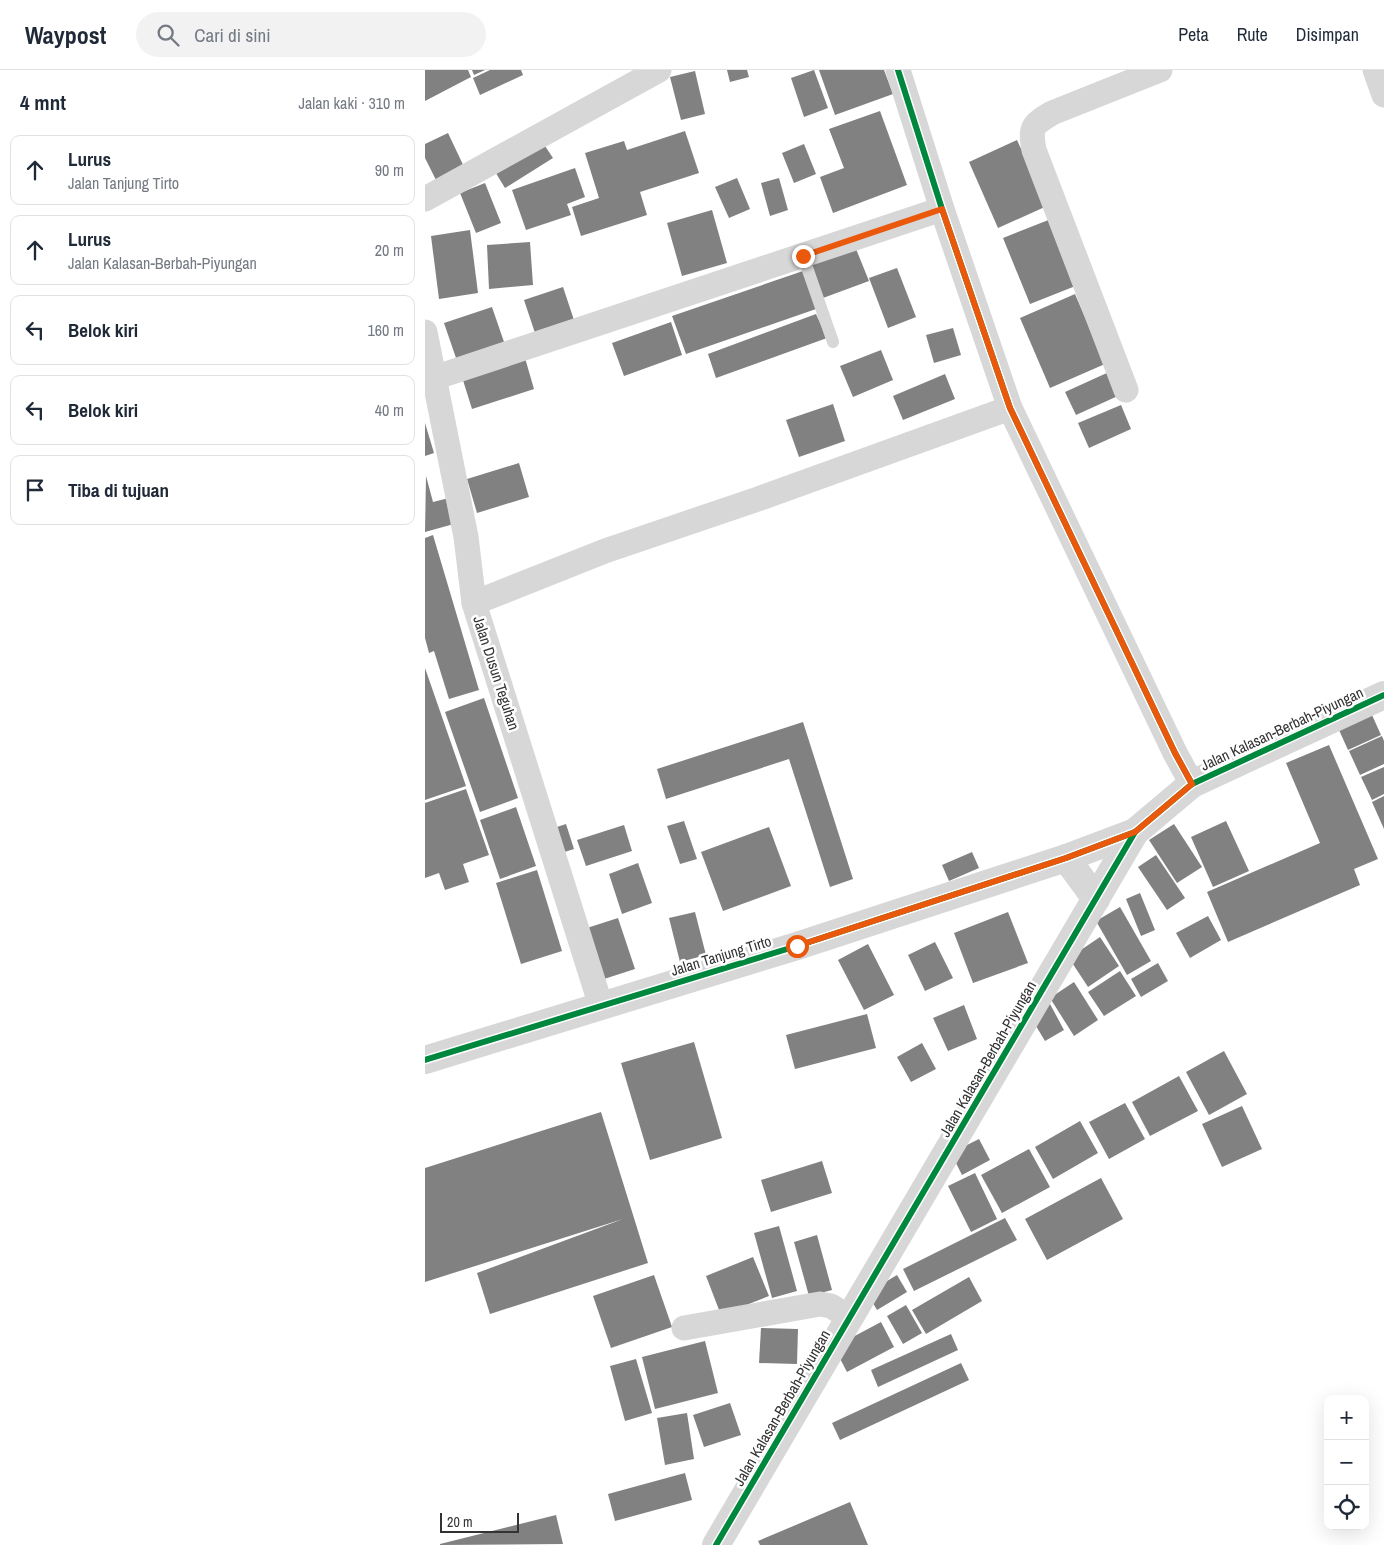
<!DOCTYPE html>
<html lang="id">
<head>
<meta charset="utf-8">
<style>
  body { margin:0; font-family:"Archivo Narrow",sans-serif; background:#f2f2f3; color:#1f2937 }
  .controls { position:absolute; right:15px; bottom:15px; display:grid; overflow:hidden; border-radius:10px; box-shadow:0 5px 20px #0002 }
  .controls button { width:45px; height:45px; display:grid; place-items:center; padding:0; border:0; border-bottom:1px solid #e0e1e3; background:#fff; color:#1f2937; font:25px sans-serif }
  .scale { position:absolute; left:15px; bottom:12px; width:79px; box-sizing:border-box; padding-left:5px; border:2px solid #333; border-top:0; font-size:14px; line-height:18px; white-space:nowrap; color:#333; -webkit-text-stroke:4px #fff; paint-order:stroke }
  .stop { position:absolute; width:15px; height:15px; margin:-11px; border:4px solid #ea580c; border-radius:50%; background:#fff }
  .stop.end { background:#ea580c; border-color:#fff; box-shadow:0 1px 5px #0008 }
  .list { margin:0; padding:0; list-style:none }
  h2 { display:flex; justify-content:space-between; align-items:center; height:65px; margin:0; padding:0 20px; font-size:21px }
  h2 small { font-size:16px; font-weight:400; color:#747a83 }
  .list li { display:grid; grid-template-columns:32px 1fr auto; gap:15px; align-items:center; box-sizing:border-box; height:70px; margin:0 10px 10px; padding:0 10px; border:1px solid #e0e1e3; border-radius:10px }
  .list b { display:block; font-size:19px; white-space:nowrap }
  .list p { margin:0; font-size:16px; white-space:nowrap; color:#747a83 }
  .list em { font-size:16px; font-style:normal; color:#747a83 }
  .icon { flex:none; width:28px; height:28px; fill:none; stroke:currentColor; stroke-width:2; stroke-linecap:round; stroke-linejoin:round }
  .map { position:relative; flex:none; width:959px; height:1475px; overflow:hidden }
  header { display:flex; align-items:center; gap:30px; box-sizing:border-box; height:70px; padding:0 25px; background:#fff; border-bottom:1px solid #e0e1e3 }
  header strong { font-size:24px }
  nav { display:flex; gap:28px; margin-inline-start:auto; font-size:18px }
  .search { width:350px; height:45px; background:#f2f2f3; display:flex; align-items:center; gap:12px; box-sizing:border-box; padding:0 18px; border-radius:28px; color:#747a83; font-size:19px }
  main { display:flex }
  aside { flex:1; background:#fff }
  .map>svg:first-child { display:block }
  .building { fill:#818181 }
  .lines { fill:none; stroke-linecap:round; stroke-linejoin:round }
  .service { stroke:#d7d7d7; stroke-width:12 }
  .minor { stroke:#d7d7d7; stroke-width:25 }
  .tertiary { stroke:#d7d7d7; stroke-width:28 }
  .cycleway-casing { stroke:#fff; stroke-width:9 }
  .cycleway { stroke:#00873e; stroke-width:6 }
  .route { stroke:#ea580c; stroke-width:6 }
  .labels { text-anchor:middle; stroke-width:5; stroke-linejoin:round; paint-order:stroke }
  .street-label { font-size:15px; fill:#333; stroke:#fff }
</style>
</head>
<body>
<header>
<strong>Waypost</strong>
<div class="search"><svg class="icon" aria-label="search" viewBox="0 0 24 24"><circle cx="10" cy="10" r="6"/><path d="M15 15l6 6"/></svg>Cari di sini</div>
<nav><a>Peta</a><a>Rute</a><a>Disimpan</a></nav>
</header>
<main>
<aside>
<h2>4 mnt<small>Jalan kaki · 310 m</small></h2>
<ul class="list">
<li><svg class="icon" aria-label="ahead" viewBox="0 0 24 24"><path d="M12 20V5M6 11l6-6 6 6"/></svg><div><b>Lurus</b><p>Jalan Tanjung Tirto</p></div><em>90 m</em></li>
<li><svg class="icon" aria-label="ahead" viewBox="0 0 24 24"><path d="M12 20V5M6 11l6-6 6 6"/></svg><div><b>Lurus</b><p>Jalan Kalasan-Berbah-Piyungan</p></div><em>20 m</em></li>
<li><svg class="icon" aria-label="left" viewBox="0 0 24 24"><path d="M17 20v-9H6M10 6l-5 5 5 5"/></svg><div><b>Belok kiri</b></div><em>160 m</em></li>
<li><svg class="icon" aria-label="left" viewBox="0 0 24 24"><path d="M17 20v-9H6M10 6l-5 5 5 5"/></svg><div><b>Belok kiri</b></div><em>40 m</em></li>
<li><svg class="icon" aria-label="arrive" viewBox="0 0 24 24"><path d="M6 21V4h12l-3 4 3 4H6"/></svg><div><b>Tiba di tujuan</b></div></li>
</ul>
</aside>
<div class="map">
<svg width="959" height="1475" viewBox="0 0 959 1475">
  <rect width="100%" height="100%" fill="#fff"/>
  <!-- building -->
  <g class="building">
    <polygon points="0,0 43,0 46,7 0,31"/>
    <polygon points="47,0 60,0 49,5"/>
    <polygon points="65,0 96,0 98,5 55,25 48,8"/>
    <polygon points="302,0 322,0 324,7 305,12"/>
    <polygon points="389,0 403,38 379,47 366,8"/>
    <polygon points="394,0 459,0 468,24 410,45"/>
    <polygon points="270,1 280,44 256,50 245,7"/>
    <polygon points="455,41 482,115 408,143 395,107 419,98 404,59"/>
    <polygon points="260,61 274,103 215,122 222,145 156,166 147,137 174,128 160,83 199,71 202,80"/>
    <polygon points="23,63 41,101 13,114 0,88 0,74"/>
    <polygon points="116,70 128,88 80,118 69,100"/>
    <polygon points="592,70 622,136 573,158 544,92"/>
    <polygon points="379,74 391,104 369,113 357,83"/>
    <polygon points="150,98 160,127 142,134 146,145 101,160 87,120"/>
    <polygon points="312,108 325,139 304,148 290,117"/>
    <polygon points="354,108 363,140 345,146 336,113"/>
    <polygon points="60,113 76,153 51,163 35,123"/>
    <polygon points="287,140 302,193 257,206 242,153"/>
    <polygon points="626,149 653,215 605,234 578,168"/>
    <polygon points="45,160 53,223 14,229 6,166"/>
    <polygon points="105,172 108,215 64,219 62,175"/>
    <polygon points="429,174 444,211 398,228 384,191"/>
    <polygon points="472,198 491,247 463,258 444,208"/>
    <polygon points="378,201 391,239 261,284 247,246"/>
    <polygon points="138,217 149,250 110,263 99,230"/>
    <polygon points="650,224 680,294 625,318 595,248"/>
    <polygon points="67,237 79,272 31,288 19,253"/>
    <polygon points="391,244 402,268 291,308 283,284"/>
    <polygon points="246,252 257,285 199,306 187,273"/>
    <polygon points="528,258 536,285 509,293 501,265"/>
    <polygon points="456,280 468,310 428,327 415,296"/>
    <polygon points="100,288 109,319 47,339 37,307"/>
    <polygon points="684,302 695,325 651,345 640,322"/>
    <polygon points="520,304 530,329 478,350 468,326"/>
    <polygon points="408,334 420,371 374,387 361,350"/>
    <polygon points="696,335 706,359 664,378 653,353"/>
    <polygon points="0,353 9,383 0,386"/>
    <polygon points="94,393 104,427 52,443 42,409"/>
    <polygon points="1,406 8,432 28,427 36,452 0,462"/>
    <polygon points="8,465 54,620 24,629 9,581 4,583 0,568 0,468"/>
    <polygon points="0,598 41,716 0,730"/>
    <polygon points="59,628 93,728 55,742 20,642"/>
    <polygon points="947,645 956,665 923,680 914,660"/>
    <polygon points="378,652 428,809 405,817 364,689 241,729 232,699"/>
    <polygon points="957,666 959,671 959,694 935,705 924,681"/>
    <polygon points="904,675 953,789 929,799 935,815 803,872 782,822 895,773 861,693"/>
    <polygon points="959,697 959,724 947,730 936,707"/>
    <polygon points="41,719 64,785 38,794 44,812 20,820 14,803 0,808 0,733"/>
    <polygon points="959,726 959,759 947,732"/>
    <polygon points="91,737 111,796 75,809 55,750"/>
    <polygon points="259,751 272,789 255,794 242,756"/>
    <polygon points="801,751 824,801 788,817 766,767"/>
    <polygon points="141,754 149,779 130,785 123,760"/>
    <polygon points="749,754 777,797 752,813 724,770"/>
    <polygon points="199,755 207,781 161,796 152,770"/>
    <polygon points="344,757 366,816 298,841 276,782"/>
    <polygon points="547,782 554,798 524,811 517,795"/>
    <polygon points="731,785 760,828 742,840 713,797"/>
    <polygon points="213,793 227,833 197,844 184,804"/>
    <polygon points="112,800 137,881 96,894 71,813"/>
    <polygon points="715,823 730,860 716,866 701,829"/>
    <polygon points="695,837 726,891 702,905 671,851"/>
    <polygon points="270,842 281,885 255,892 244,848"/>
    <polygon points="583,842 603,893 548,913 529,863"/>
    <polygon points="783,846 796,870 765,888 751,863"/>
    <polygon points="193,848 210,899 179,909 162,858"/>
    <polygon points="675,867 694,896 663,917 644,888"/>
    <polygon points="510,872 528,908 500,921 483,885"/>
    <polygon points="443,874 469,925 439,940 413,890"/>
    <polygon points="733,893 743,911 716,927 706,909"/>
    <polygon points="695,901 711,926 679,946 663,922"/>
    <polygon points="649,912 673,950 649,966 625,928"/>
    <polygon points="625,934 639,960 620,971 605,946"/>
    <polygon points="539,935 552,969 523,981 508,948"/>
    <polygon points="442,944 451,978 370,999 361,965"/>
    <polygon points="269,972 297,1068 225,1090 196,993"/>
    <polygon points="497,973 511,999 486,1012 472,987"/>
    <polygon points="799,981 822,1024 784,1045 761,1002"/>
    <polygon points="754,1006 773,1041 725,1066 707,1032"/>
    <polygon points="700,1033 720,1069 684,1089 664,1052"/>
    <polygon points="817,1036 837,1079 797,1097 777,1054"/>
    <polygon points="176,1042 223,1193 65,1244 52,1203 198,1149 0,1212 0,1098"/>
    <polygon points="655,1051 673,1083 628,1109 610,1077"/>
    <polygon points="554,1069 565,1090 537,1105 526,1083"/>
    <polygon points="604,1079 625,1117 577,1143 556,1105"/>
    <polygon points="397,1091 407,1123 346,1142 336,1110"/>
    <polygon points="550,1103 572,1149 546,1162 523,1116"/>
    <polygon points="676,1108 698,1149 622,1190 600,1149"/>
    <polygon points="580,1148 592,1170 489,1221 478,1199"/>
    <polygon points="354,1156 372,1221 347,1228 329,1163"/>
    <polygon points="392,1165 407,1220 384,1226 369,1172"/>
    <polygon points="328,1187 344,1226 296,1245 281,1206"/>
    <polygon points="229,1205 247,1257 186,1278 168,1226"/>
    <polygon points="472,1205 482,1222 452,1240 442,1223"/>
    <polygon points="544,1207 557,1231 501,1264 487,1240"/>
    <polygon points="481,1235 497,1263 478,1274 462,1246"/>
    <polygon points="456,1252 469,1277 422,1302 409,1277"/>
    <polygon points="336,1258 373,1259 372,1294 334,1293"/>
    <polygon points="526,1264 533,1280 453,1317 446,1300"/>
    <polygon points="280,1271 293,1323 230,1339 217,1287"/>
    <polygon points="211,1289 227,1343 200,1351 185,1296"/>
    <polygon points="536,1293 544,1310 415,1370 407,1353"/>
    <polygon points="305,1333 316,1365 279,1377 268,1345"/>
    <polygon points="262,1343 269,1389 240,1395 232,1348"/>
    <polygon points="260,1403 267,1430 190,1451 183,1424"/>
    <polygon points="425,1432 443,1475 335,1475 333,1471"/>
    <polygon points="131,1445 138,1474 15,1475 15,1474"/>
  </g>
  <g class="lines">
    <!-- service -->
    <polyline class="service" points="378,186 408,272"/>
    <!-- minor -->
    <g class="minor">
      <polyline points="473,0 517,139 585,338 750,683 767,714"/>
      <polyline points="950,0 959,25"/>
      <polyline points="0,129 234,0"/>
      <polyline points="0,262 41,467 49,533 176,936"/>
      <polyline points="9,308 517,139"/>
      <path d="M 701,320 L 609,80 C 605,57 607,55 627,43 L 735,0"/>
      <polyline points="49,533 180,481 333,429 585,338"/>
      <polyline points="259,1258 395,1234 406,1236 425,1248"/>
    </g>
    <!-- tertiary -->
    <g class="tertiary">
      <polyline points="641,788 671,829"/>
      <polyline points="0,990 372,876 641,788 710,762"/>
      <polyline points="291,1475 710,762 767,714 959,625"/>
    </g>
    <!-- cycleway casing -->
    <g class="cycleway-casing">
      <g id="cycleway">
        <polyline points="473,0 517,139 585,338 750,683 767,714"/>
        <polyline points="0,990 372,876 641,788 710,762"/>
        <polyline points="291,1475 710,762 767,714 959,625"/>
      </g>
    </g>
    <!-- cycleway -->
    <use href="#cycleway" class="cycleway"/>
  </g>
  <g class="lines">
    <!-- route -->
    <polyline class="route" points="372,876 641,788 710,762 767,714 750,683 585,338 517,139 378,186"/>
  </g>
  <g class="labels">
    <!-- street labels -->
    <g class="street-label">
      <text transform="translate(71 603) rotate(72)" y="5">Jalan Dusun Teguhan</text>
      <text transform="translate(857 659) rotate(-25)" y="5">Jalan Kalasan-Berbah-Piyungan</text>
      <text transform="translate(296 886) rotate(-17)" y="5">Jalan Tanjung Tirto</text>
      <text transform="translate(563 989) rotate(-60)" y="5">Jalan Kalasan-Berbah-Piyungan</text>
      <text transform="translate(357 1338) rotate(-60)" y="5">Jalan Kalasan-Berbah-Piyungan</text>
    </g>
  </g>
</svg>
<div class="controls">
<button>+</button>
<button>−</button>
<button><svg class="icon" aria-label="locate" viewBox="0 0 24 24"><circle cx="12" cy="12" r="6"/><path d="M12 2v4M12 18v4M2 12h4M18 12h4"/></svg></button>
</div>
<div class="scale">20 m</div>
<div class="stop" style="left:372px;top:876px"></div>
<div class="stop end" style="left:378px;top:186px"></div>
</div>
</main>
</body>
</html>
